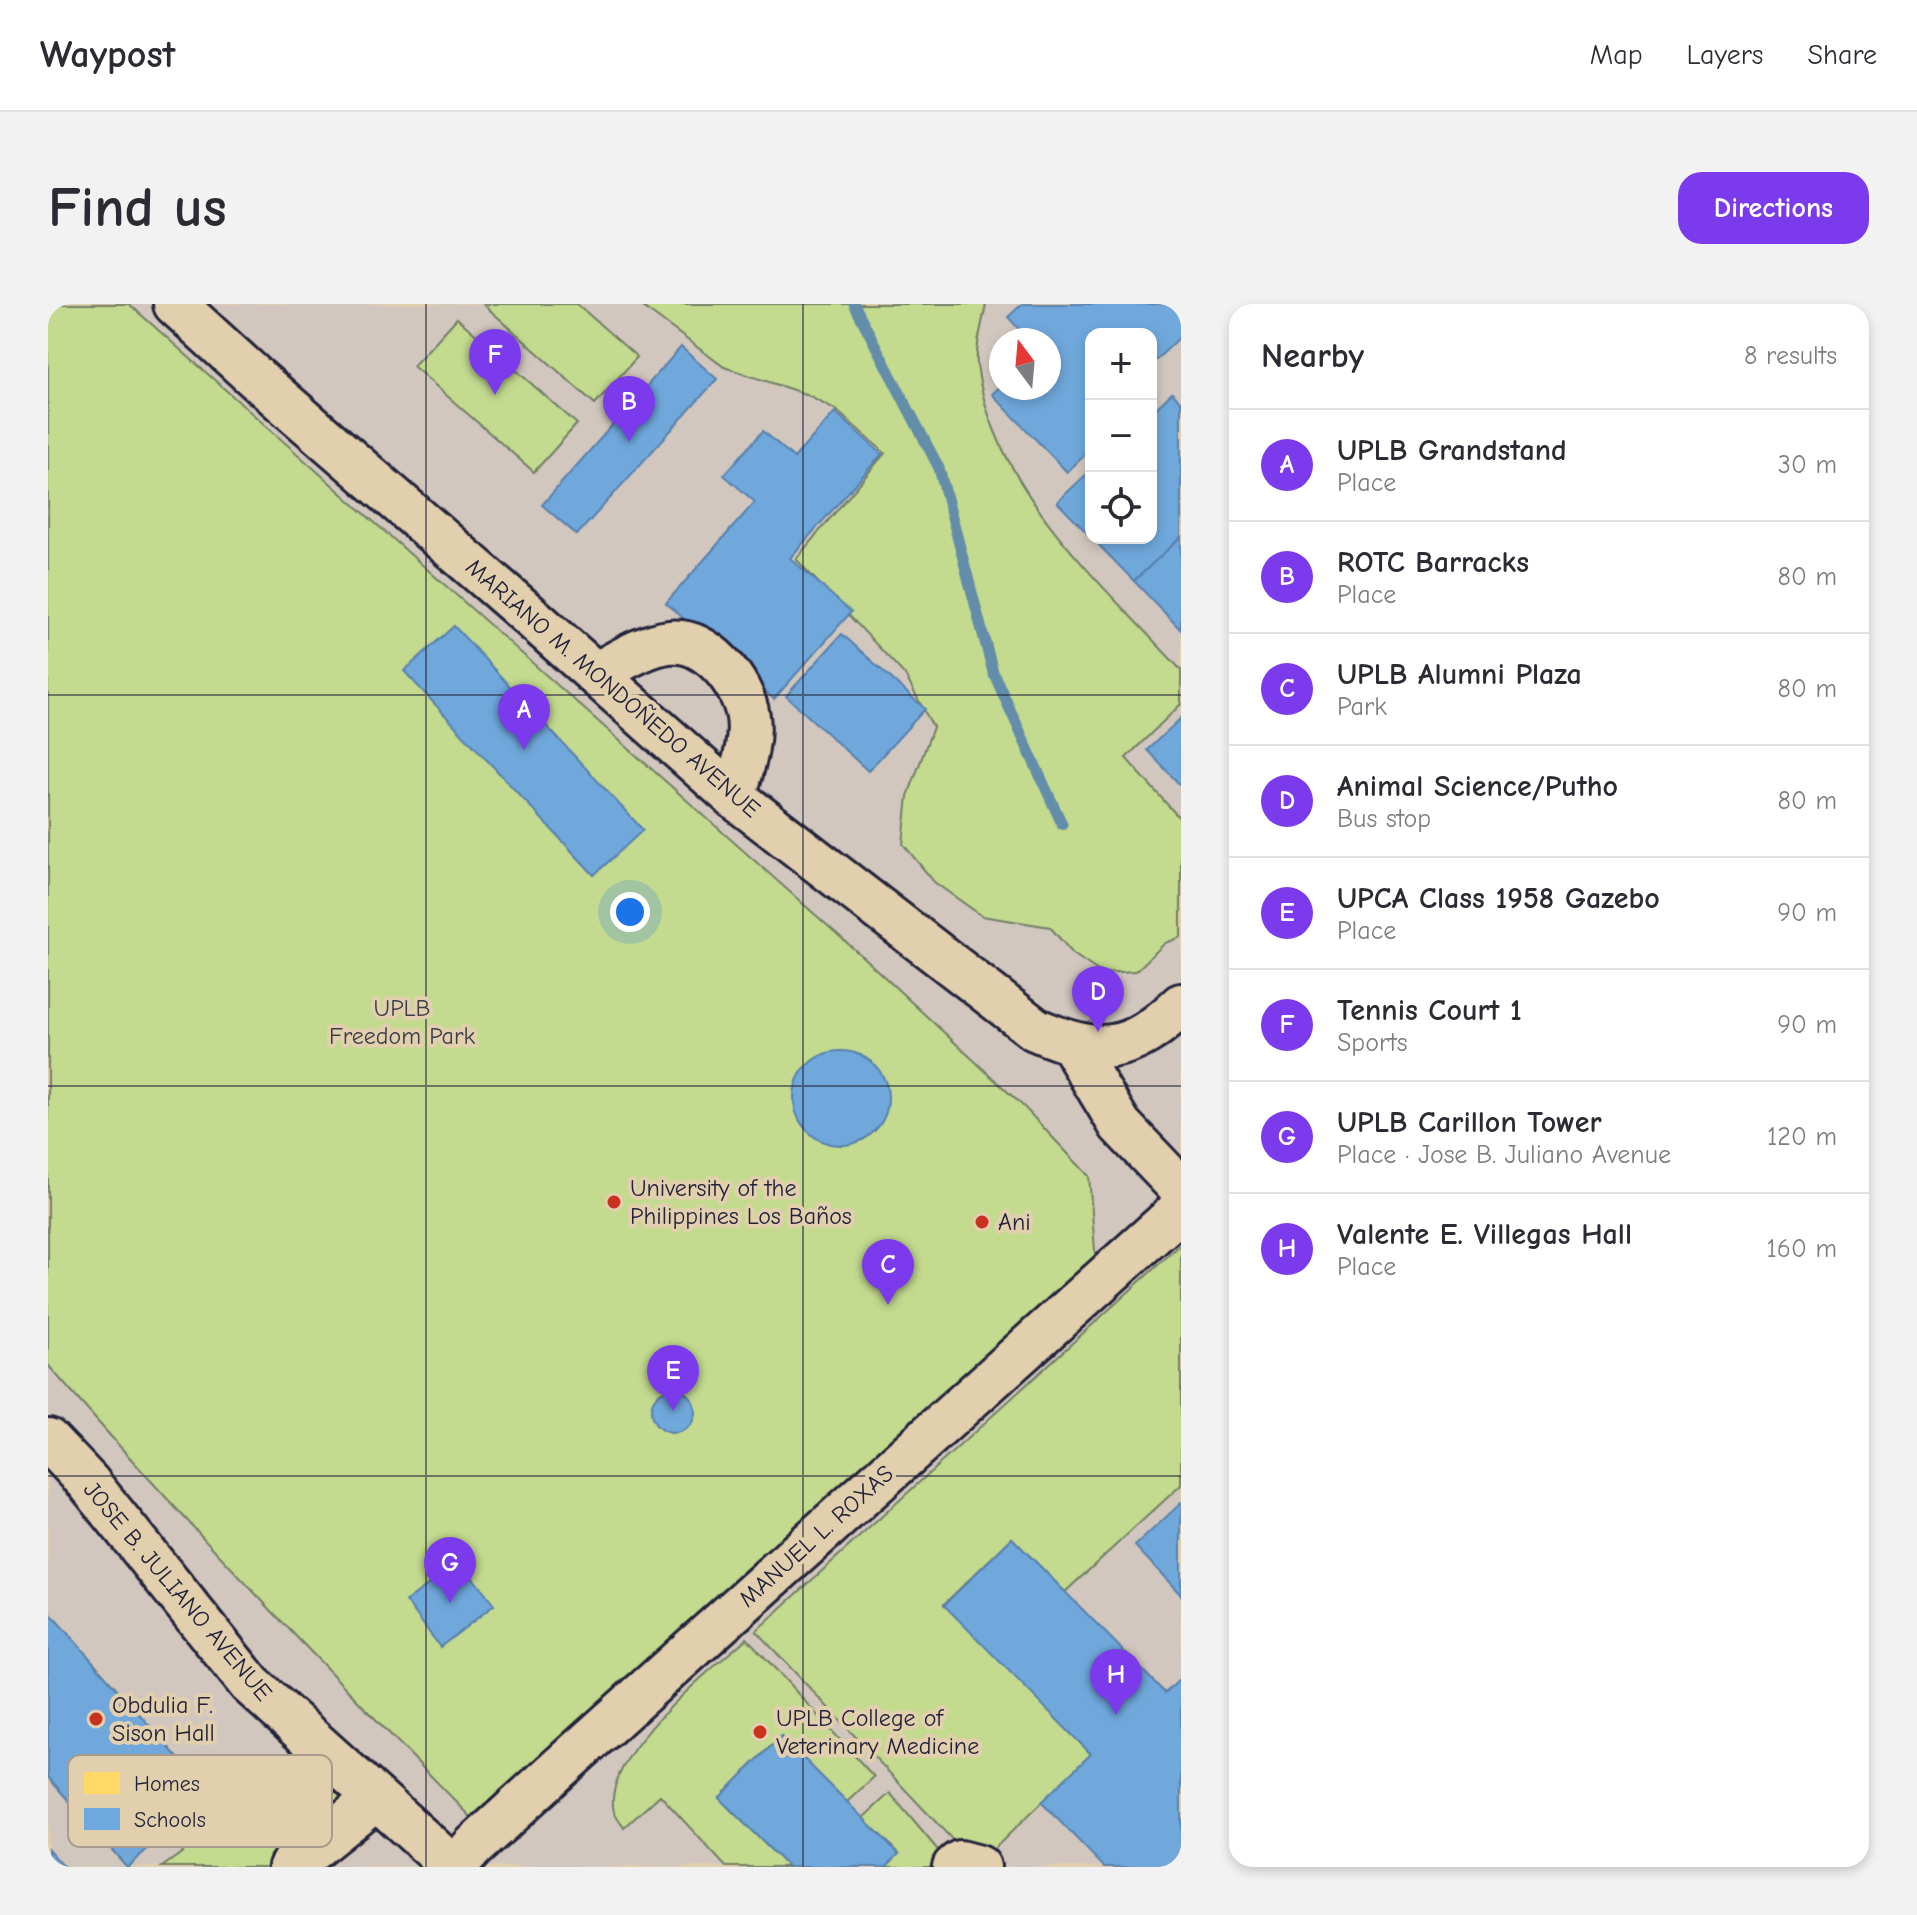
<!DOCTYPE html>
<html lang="en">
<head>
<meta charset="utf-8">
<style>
  body { margin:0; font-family:"Comic Neue",sans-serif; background:#f2f2f3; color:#2b2b33 }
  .controls { position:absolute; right:24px; top:24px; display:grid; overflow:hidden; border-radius:16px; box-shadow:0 4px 12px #0003 }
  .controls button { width:72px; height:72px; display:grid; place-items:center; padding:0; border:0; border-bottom:2px solid #e1e1e2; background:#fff; color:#2b2b33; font:40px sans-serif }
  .compass { position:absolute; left:941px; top:24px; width:72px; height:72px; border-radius:50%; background:#fff; box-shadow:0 4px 12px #0003; rotate:344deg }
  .you { position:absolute; left:582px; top:608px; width:28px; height:28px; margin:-20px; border:6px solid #fff; border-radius:50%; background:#1a73e8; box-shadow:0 0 0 12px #1a73e833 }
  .badge { display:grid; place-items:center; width:52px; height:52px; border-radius:50%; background:#7c3aed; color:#fff; font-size:26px; font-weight:700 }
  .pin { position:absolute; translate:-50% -66px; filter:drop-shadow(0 2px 4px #0008) }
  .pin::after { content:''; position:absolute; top:42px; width:28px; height:24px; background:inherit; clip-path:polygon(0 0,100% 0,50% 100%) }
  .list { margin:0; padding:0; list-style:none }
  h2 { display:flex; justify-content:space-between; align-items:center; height:104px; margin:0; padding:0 32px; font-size:34px }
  h2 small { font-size:26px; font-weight:400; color:#7c7c81 }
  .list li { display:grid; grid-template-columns:52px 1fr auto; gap:24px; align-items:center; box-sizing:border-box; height:112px; padding:0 32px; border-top:2px solid #e1e1e2 }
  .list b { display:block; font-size:30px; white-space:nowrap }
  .list p { margin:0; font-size:26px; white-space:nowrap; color:#7c7c81 }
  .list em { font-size:26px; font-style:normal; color:#7c7c81 }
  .icon { flex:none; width:44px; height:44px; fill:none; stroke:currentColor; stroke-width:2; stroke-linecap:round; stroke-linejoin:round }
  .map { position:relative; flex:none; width:1133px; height:1563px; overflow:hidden; border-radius:24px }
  header { display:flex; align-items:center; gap:48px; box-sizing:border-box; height:112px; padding:0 40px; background:#fff; border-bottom:2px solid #e1e1e2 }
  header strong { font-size:38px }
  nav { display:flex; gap:44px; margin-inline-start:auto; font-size:28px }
  .intro { display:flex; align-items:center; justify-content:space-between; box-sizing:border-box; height:192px; padding:0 48px }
  h1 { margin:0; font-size:56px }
  .button { padding:20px 36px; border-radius:24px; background:#7c3aed; color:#fff; font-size:28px; font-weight:700 }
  main { display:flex; gap:48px; padding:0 48px }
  aside { flex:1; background:#fff; border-radius:24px; box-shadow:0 4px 12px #0003 }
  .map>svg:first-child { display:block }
  .built { fill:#d1c7be; fill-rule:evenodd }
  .green { fill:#c3da8f; stroke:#727e65; stroke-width:2 }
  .homes { fill:#ffd966; stroke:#bda259; stroke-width:2 }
  .schools { fill:#6fa8dc; stroke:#5880ac; stroke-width:2 }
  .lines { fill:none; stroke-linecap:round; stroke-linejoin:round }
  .stream { stroke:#638da8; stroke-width:11 }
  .minor-casing { stroke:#22223b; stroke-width:48 }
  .minor { stroke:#e1cfad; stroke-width:42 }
  .grid { fill:none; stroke:#22223b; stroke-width:2; stroke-opacity:0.55 }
  .poi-dot { fill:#c8321e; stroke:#e1cfad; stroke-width:3 }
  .labels { text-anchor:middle; stroke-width:8; stroke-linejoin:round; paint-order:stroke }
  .street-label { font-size:24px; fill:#22223b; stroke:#e1cfad }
  .park-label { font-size:24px; fill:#3a3e48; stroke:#e1cfad }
  .poi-label { font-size:24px; fill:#22223b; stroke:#e1cfad; text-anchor:start }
  .key { fill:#e1cfad; stroke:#a89b8b; stroke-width:2 }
  .key-label { font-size:22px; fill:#22223b }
</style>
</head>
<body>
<header>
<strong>Waypost</strong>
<nav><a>Map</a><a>Layers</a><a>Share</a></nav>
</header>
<div class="intro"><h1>Find us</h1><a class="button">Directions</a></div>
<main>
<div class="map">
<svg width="1133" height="1563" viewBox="0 0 1133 1563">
  <rect width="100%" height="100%" fill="#e1cfad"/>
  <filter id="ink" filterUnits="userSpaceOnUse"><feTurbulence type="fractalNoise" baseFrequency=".0125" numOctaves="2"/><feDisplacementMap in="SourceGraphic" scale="16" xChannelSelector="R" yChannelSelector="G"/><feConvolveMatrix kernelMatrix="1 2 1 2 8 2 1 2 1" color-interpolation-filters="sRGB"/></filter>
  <g filter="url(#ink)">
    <!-- built -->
    <path class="built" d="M 0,0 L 1133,0 L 1133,1563 L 0,1563 ZM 1043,30 L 1103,30 L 1103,234 L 1043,234 ZM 953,36 L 1001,36 L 1001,84 L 953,84 Z"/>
    <!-- green -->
    <g class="green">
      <path d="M 0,0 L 81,0 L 816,654 L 976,803 L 1041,872 L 1048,959 L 423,1513 C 278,1365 135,1217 0,1061 Z"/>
      <polygon points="435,0 529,0 589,53 547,100"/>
      <path d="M 591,0 L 938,0 C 935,18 927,42 929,61 C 946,187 1052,277 1133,366 L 1133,400 L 1078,454 L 1133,516 L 1133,633 L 1117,639 L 1088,667 L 1053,669 L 1025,650 L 1002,623 L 934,612 L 886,578 L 855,540 L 860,492 L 885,423 L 857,371 L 748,255 L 837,149 L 787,105 L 760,91 L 676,63 Z"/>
      <polygon points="409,14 529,120 486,168 365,62"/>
      <polygon points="1133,940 1133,1181 1017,1288 964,1234 896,1300 1043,1450 945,1546 915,1547 708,1327"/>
      <path d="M 699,1334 L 826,1473 L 799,1498 L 733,1432 L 671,1494 L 740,1563 L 678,1563 L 612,1491 L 576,1524 C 573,1519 568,1513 566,1508 C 552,1452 662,1367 699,1334 Z"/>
      <polygon points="274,1448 310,1488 229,1563 114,1563"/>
      <polygon points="842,1489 894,1551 881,1563 838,1563 851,1549 815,1514"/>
    </g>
    <!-- homes -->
    <g class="homes">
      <polygon points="0,1307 162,1490 79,1563 0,1473"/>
      <polygon points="0,1545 16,1563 0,1563"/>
    </g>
    <!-- schools -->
    <g class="schools">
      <polygon points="974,0 1133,0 1133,32 1103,61 1103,30 1043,30 1043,145 1019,168 944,90 953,82 1001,84 1001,36 981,36 960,13"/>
      <polygon points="633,43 669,75 529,231 494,201"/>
      <polygon points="1124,89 1133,98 1133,233 1086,277 1044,234 1103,234 1103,109"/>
      <polygon points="787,108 834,150 742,254 803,308 726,395 618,299 707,198 676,171 715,127 746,154"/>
      <polygon points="1043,166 1043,233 1009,198"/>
      <polygon points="1133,233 1133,326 1086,277"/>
      <polygon points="406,322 595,526 546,571 356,367"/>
      <polygon points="794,330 877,405 820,467 738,392"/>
      <polygon points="1133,414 1133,482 1099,446"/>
      <circle cx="793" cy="794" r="47"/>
      <circle cx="625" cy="1107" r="22"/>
      <polygon points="1133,1199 1133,1291 1087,1242"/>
      <polygon points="964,1234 1117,1389 1133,1374 1133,1563 1056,1563 993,1498 1043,1450 896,1301"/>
      <polygon points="412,1257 446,1301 392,1343 358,1297"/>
      <polygon points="0,1307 162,1490 79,1563 0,1473"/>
      <polygon points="733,1432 851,1550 838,1563 740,1563 671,1494"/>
      <polygon points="0,1545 16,1563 0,1563"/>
    </g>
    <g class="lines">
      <!-- stream -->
      <polyline class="stream" points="806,0 891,164 945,368 1014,520"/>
      <!-- minor casing -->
      <g class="minor-casing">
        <g id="minor">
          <path d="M 127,0 L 210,76 L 482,312 L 686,493 L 987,725 C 1051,753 1082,750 1133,701"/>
          <path d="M 547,370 C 569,359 596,341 621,338 C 659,333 695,379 700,413 C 704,439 693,468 686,493"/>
          <polyline points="1024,741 1072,821 1133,885"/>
          <polyline points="0,1136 40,1178 202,1380 405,1563"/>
          <polyline points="242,1563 327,1495"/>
          <polyline points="407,1563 425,1543 508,1467 1133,905"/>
          <polyline points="906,1563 912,1558 931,1563"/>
        </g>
      </g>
      <!-- minor -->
      <use href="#minor" class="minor"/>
    </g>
  </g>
  <!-- grid -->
  <path class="grid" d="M 378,0 L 378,1563M 755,0 L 755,1563M 0,391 L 1133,391M 0,782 L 1133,782M 0,1172 L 1133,1172"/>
  <!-- markers -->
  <g class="poi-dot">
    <circle cx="566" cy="898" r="8"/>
    <circle cx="934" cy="918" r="8"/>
    <circle cx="48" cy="1415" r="8"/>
    <circle cx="712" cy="1428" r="8"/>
  </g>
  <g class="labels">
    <!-- street labels -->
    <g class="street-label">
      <text transform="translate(565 384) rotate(41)" y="8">MARIANO M. MONDOÑEDO AVENUE</text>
      <text transform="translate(768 1232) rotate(-42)" y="8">MANUEL L. ROXAS</text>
      <text transform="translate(130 1287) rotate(50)" y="8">JOSE B. JULIANO AVENUE</text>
    </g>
    <!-- park labels -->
    <g class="park-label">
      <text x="354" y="712">UPLB<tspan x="354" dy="28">Freedom Park</tspan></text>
    </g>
    <!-- poi labels -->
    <g class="poi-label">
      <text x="582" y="892">University of the<tspan x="582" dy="28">Philippines Los Baños</tspan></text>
      <text x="950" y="926">Ani</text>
      <text x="64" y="1409">Obdulia F.<tspan x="64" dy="28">Sison Hall</tspan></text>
      <text x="728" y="1422">UPLB College of<tspan x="728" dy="28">Veterinary Medicine</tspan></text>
    </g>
  </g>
  <!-- legend -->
  <rect x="20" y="1451" width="264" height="92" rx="12" class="key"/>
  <rect x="36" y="1468" width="36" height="22" fill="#ffd966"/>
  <rect x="36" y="1504" width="36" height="22" fill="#6fa8dc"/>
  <g class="key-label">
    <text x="86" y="1487">Homes</text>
    <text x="86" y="1523">Schools</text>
  </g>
</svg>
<div class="controls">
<button>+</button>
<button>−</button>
<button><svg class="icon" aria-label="locate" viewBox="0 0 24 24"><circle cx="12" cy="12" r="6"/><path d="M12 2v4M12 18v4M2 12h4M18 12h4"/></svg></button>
</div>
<svg class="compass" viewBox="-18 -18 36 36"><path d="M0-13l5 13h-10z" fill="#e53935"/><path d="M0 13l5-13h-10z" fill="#7c7c81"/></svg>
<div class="you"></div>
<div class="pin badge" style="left:476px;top:446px">A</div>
<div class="pin badge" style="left:581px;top:138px">B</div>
<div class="pin badge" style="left:840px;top:1001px">C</div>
<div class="pin badge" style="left:1050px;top:728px">D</div>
<div class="pin badge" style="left:625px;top:1107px">E</div>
<div class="pin badge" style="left:447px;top:91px">F</div>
<div class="pin badge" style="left:402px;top:1299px">G</div>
<div class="pin badge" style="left:1068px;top:1411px">H</div>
</div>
<aside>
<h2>Nearby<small>8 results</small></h2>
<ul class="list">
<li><span class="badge">A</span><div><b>UPLB Grandstand</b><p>Place</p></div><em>30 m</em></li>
<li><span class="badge">B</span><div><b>ROTC Barracks</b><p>Place</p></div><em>80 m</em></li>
<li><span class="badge">C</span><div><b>UPLB Alumni Plaza</b><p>Park</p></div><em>80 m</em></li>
<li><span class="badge">D</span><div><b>Animal Science/Putho</b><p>Bus stop</p></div><em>80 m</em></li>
<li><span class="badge">E</span><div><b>UPCA Class 1958 Gazebo</b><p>Place</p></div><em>90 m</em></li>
<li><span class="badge">F</span><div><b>Tennis Court 1</b><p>Sports</p></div><em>90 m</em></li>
<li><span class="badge">G</span><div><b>UPLB Carillon Tower</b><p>Place · Jose B. Juliano Avenue</p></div><em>120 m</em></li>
<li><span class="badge">H</span><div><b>Valente E. Villegas Hall</b><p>Place</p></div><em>160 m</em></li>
</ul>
</aside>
</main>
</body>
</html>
